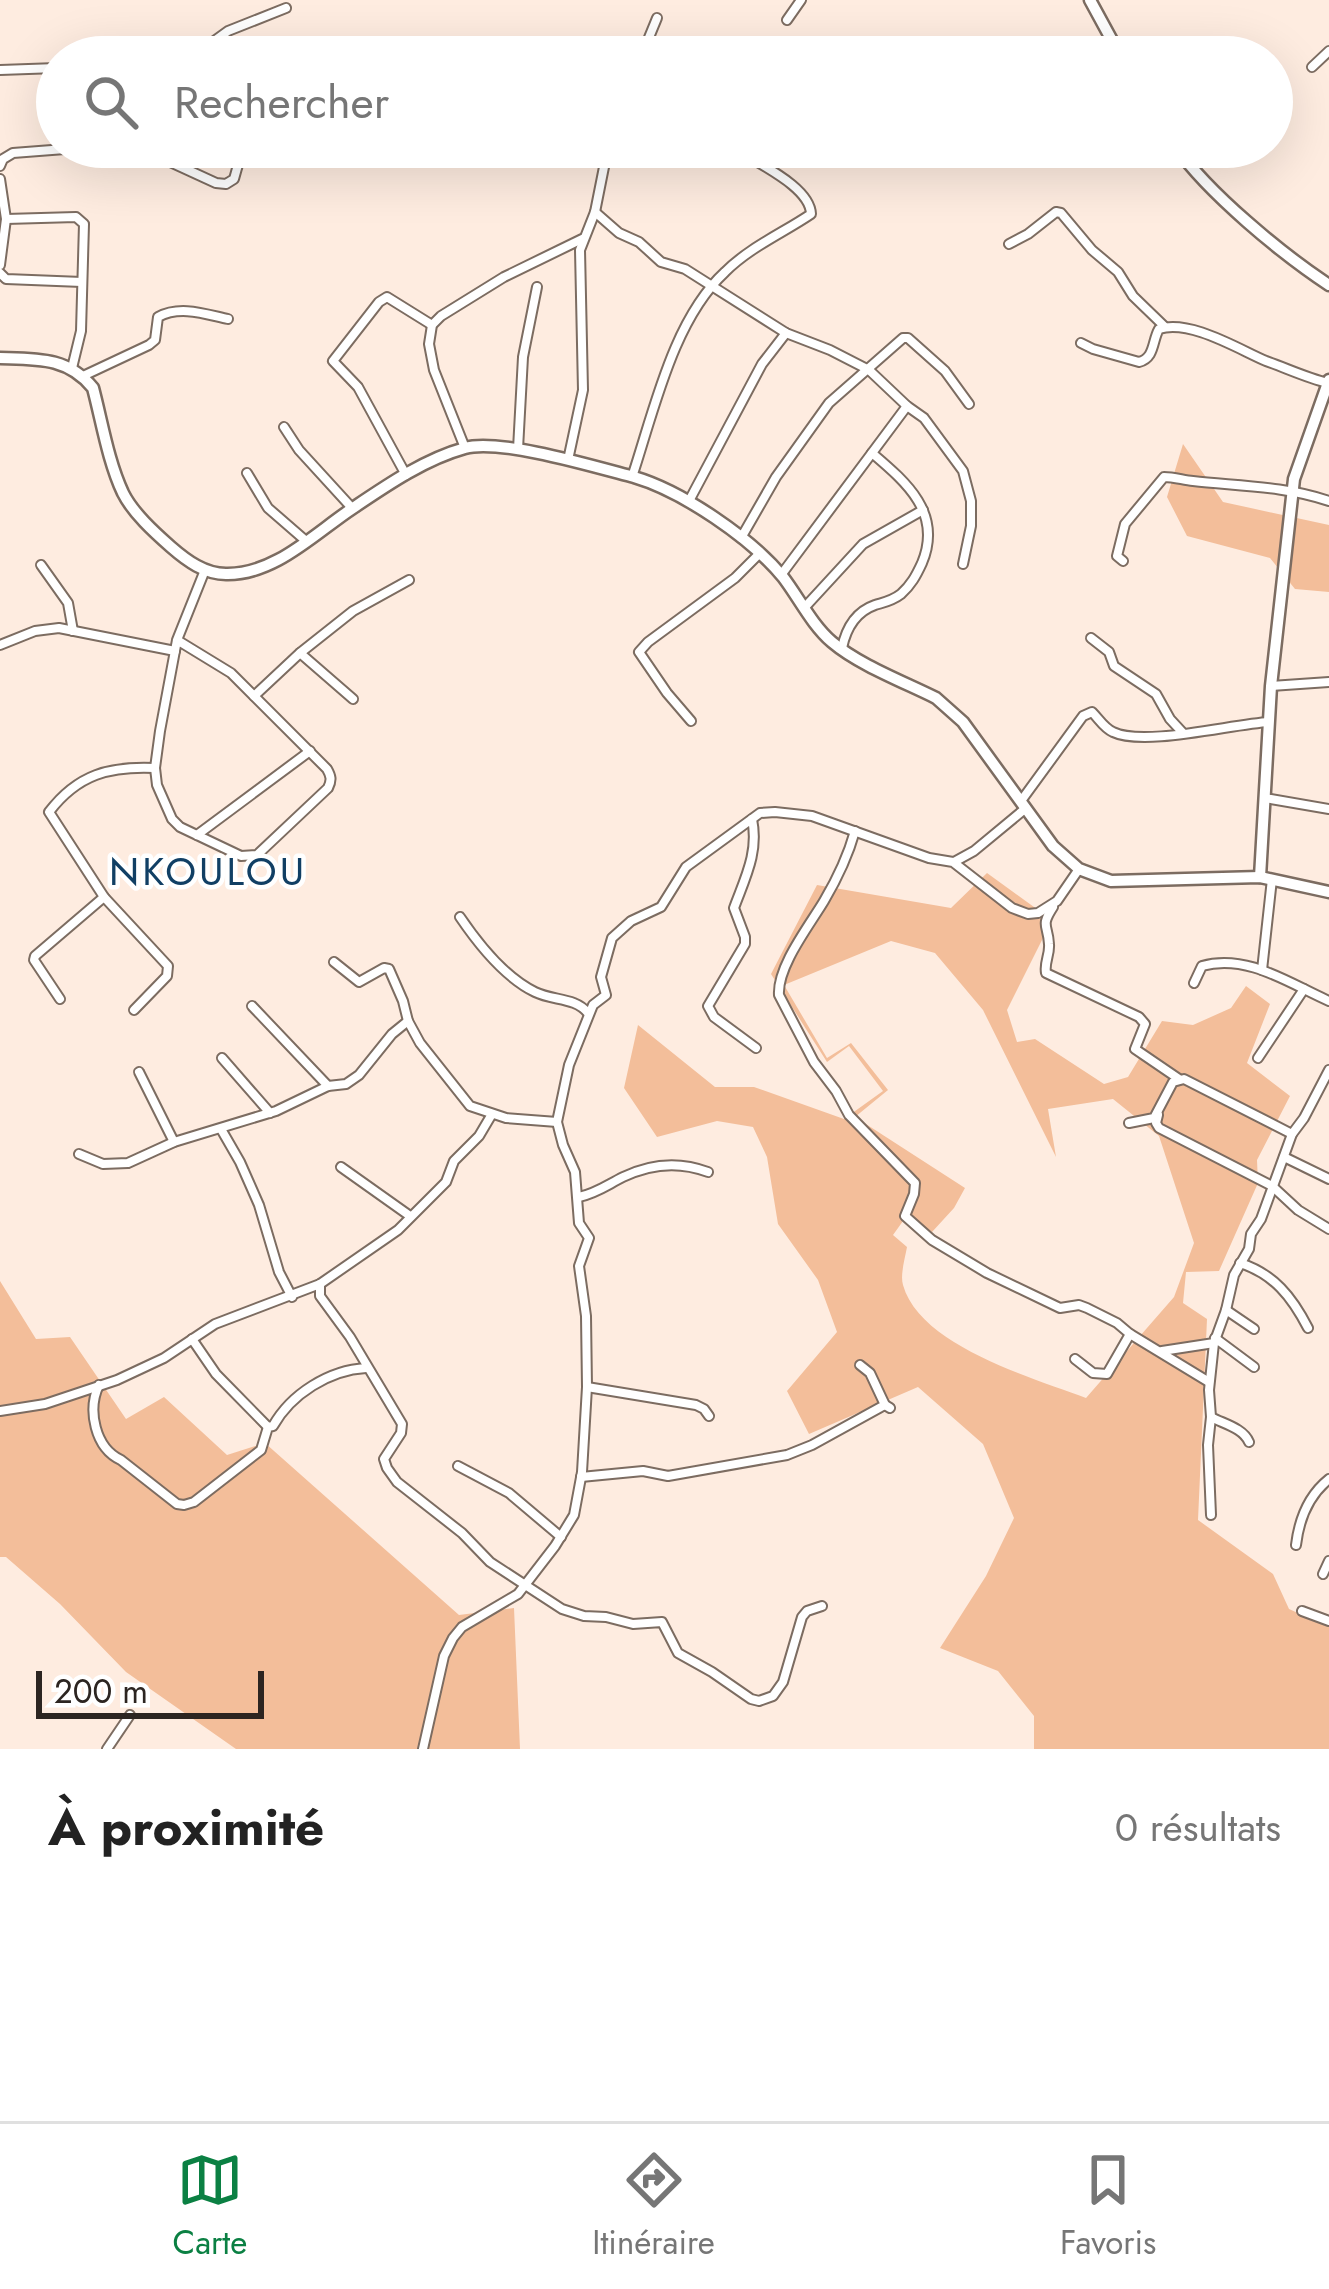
<!DOCTYPE html>
<html lang="fr">
<head>
<meta charset="utf-8">
<style>
  body { margin:0; font-family:Jost,sans-serif; background:#f2f2f2; color:#222 }
  .scale { position:absolute; left:36px; bottom:30px; width:228px; box-sizing:border-box; padding-left:12px; border:6px solid #2c2521; border-top:0; font-size:33px; line-height:42px; white-space:nowrap; color:#2c2521; -webkit-text-stroke:9px #fff; paint-order:stroke }
  .list { margin:0; padding:0; list-style:none }
  h2 { display:flex; justify-content:space-between; align-items:center; height:156px; margin:0; padding:0 48px; font-size:51px }
  h2 small { font-size:39px; font-weight:400; color:#767676 }
  .icon { flex:none; width:66px; height:66px; fill:none; stroke:currentColor; stroke-width:2; stroke-linecap:round; stroke-linejoin:round }
  .map { position:relative; flex:none; width:1329px; height:1749px; overflow:hidden }
  .search { position:absolute; background:#fff; box-shadow:0 12px 48px #0002; left:36px; right:36px; top:36px; height:132px; display:flex; align-items:center; gap:30px; box-sizing:border-box; padding:0 42px; border-radius:66px; color:#767676; font-size:45px }
  .sheet { height:372px; background:#fff }
  nav { display:flex; justify-content:space-around; align-items:center; box-sizing:border-box; height:168px; border-top:3px solid #e0e0e0; background:#fff; font-size:33px; color:#767676 }
  nav a { display:grid; justify-items:center; gap:6px }
  nav .on { color:#0b8043 }
  .map>svg:first-child { display:block }
  .green { fill:#f3be9a; fill-rule:evenodd }
  .lines { fill:none; stroke-linecap:round; stroke-linejoin:round }
  .minor-casing { stroke:#7c6c61; stroke-width:12 }
  .tertiary-casing { stroke:#7c6c61; stroke-width:15 }
  .minor { stroke:#fff; stroke-width:8 }
  .tertiary { stroke:#fff; stroke-width:10 }
  .labels { text-anchor:middle; stroke-width:9; stroke-linejoin:round; paint-order:stroke }
  .quarter-label { font-size:39px; letter-spacing:3px; fill:#113f64; stroke:#fff }
</style>
</head>
<body>
<div class="map">
<svg width="1329" height="1749" viewBox="0 0 1329 1749">
  <rect width="100%" height="100%" fill="#feece0"/>
  <!-- green -->
  <g class="green">
    <polygon points="1183,444 1223,502 1329,525 1329,592 1295,589 1270,558 1187,536 1167,497"/>
    <path d="M 987,873 L 1052,920 L 1007,1010 L 1017,1042 L 1035,1039 L 1104,1084 L 1128,1077 L 1162,1021 L 1193,1025 L 1231,1008 L 1246,986 L 1270,1004 L 1247,1063 L 1290,1096 L 1257,1160 L 1258,1183 L 1219,1271 L 1186,1272 L 1183,1303 L 1207,1319 L 1198,1520 L 1273,1574 L 1289,1609 L 1329,1627 L 1329,1749 L 1034,1749 L 1034,1716 L 998,1671 L 940,1648 L 986,1576 L 1014,1518 L 983,1444 L 918,1387 L 809,1434 L 787,1391 L 837,1332 L 818,1280 L 778,1224 L 767,1157 L 753,1127 L 717,1121 L 657,1137 L 624,1088 L 638,1025 L 715,1087 L 754,1087 L 844,1119 L 883,1091 L 849,1046 L 827,1062 L 771,974 L 817,885 L 951,908 ZM 891,941 L 935,953 L 983,1010 L 1056,1157 L 1048,1109 L 1113,1099 L 1159,1136 L 1194,1243 L 1174,1297 L 1086,1398 C 1033,1378 920,1346 903,1285 C 900,1275 905,1258 907,1247 L 893,1235 L 903,1221 L 932,1232 L 954,1208 L 965,1188 L 855,1117 L 888,1090 L 851,1043 L 827,1058 L 784,985 Z"/>
    <polygon points="0,1281 36,1339 70,1337 126,1419 164,1397 227,1455 265,1443 459,1615 514,1608 520,1749 236,1749 126,1672 60,1604 6,1557 0,1557"/>
  </g>
  <g class="lines">
    <!-- minor casing -->
    <g class="minor-casing">
      <g id="minor">
        <polyline points="787,20 801,0"/>
        <polyline points="192,57 228,31 286,8"/>
        <polyline points="641,57 657,18"/>
        <polyline points="1312,67 1329,51"/>
        <polyline points="0,70 57,68"/>
        <polyline points="106,147 142,149 216,183 226,184 234,179 243,147"/>
        <polyline points="0,166 3,159 13,153 91,147"/>
        <polyline points="0,179 6,219 0,265"/>
        <polyline points="595,212 619,233 639,242 661,262 685,269 786,333 830,350 869,370 907,406 924,418 963,471 971,501 971,526 963,564"/>
        <polyline points="6,219 76,217 84,224 81,331 72,368"/>
        <polyline points="1009,244 1028,234 1056,212 1061,213 1092,250 1118,272 1133,296 1164,326"/>
        <polyline points="0,273 6,279 82,282"/>
        <path d="M 1081,343 L 1093,349 L 1139,362 C 1155,358 1152,341 1159,329 C 1190,319 1238,349 1266,361 C 1286,368 1307,378 1328,383"/>
        <path d="M 83,376 L 149,345 L 155,340 L 158,317 C 180,305 205,314 228,319"/>
        <polyline points="284,427 299,450 352,508"/>
        <polyline points="465,448 434,370 429,344 432,325 441,316 504,277 582,239"/>
        <polyline points="518,449 523,357 537,287"/>
        <polyline points="568,460 583,390 580,250 595,212 608,147"/>
        <polyline points="247,473 268,508 306,541"/>
        <polyline points="406,475 358,387 333,361 379,302 387,297 432,325"/>
        <path d="M 632,477 C 654,411 673,320 725,272 C 750,247 783,233 811,214 C 810,187 760,165 738,150"/>
        <polyline points="689,501 762,364 786,333"/>
        <polyline points="741,538 776,477 829,403 903,338 908,338 945,371 969,404"/>
        <path d="M 1123,561 L 1117,556 L 1125,524 L 1164,477 C 1174,477 1183,480 1193,481 C 1238,486 1286,486 1329,501"/>
        <polyline points="41,565 68,603 73,631"/>
        <polyline points="781,575 907,406"/>
        <polyline points="805,607 863,544 923,510"/>
        <polyline points="1091,638 1109,652 1114,666 1156,694 1170,719 1183,733"/>
        <path d="M 177,640 L 231,673 L 327,769 C 331,776 332,780 328,788 L 257,855 L 241,856 L 180,827 L 172,819 L 157,785 L 155,768 L 160,731 L 177,640 L 205,570"/>
        <polyline points="0,645 35,631 59,628 175,651"/>
        <path d="M 842,648 C 846,629 855,612 875,605 C 885,602 892,601 901,594 C 911,585 916,576 922,563 C 943,513 906,482 872,453"/>
        <polyline points="300,653 353,699"/>
        <polyline points="1271,686 1329,682"/>
        <polyline points="254,696 300,653 353,611 409,580"/>
        <polyline points="691,721 667,693 639,652 648,642 735,578 760,553"/>
        <polyline points="1265,798 1329,809"/>
        <path d="M 1021,801 L 1083,716 L 1092,712 C 1099,719 1104,728 1113,732 C 1144,747 1232,724 1269,722"/>
        <path d="M 752,819 C 759,852 745,878 734,908 L 745,937 L 745,944 L 708,1006 L 714,1017 L 756,1048"/>
        <path d="M 855,831 C 848,856 837,879 824,901 C 809,926 777,967 779,995 L 814,1062 L 836,1091 L 849,1115 L 915,1183 L 914,1194 L 905,1216 L 932,1240 L 987,1273 L 1060,1308 L 1079,1305 L 1087,1308 L 1117,1323 L 1130,1334 L 1209,1382"/>
        <polyline points="197,835 310,751"/>
        <polyline points="954,862 974,851 1026,808"/>
        <path d="M 1053,907 C 1040,927 1048,924 1049,944 C 1050,955 1044,962 1046,973 L 1139,1017 L 1145,1024 L 1135,1049 L 1179,1079"/>
        <path d="M 460,917 C 479,945 504,977 535,992 C 553,1001 575,997 588,1013"/>
        <polyline points="334,962 359,982 384,968 389,969 403,1001 408,1021 420,1043 470,1106 506,1118 557,1122"/>
        <polyline points="1262,970 1272,879"/>
        <path d="M 1194,983 L 1202,966 C 1247,953 1290,984 1329,1001"/>
        <polyline points="60,999 34,960 35,956 104,897"/>
        <polyline points="252,1006 328,1086"/>
        <path d="M 134,1010 L 167,976 L 168,966 L 104,897 L 49,812 C 78,774 110,766 155,768"/>
        <polyline points="222,1058 270,1113"/>
        <polyline points="1258,1058 1304,989"/>
        <polyline points="139,1072 174,1142"/>
        <polyline points="1158,1115 1156,1123 1159,1128 1272,1186 1298,1210 1329,1229"/>
        <polyline points="1129,1123 1154,1118 1173,1082 1184,1079 1292,1134"/>
        <polyline points="221,1129 240,1162 259,1205 279,1272 292,1297"/>
        <polyline points="79,1154 103,1164 128,1163 174,1142 276,1111 328,1086 346,1084 359,1075 392,1034 408,1021"/>
        <polyline points="1284,1157 1329,1179"/>
        <polyline points="341,1167 410,1216"/>
        <path d="M 579,1197 C 597,1193 607,1185 623,1177 C 652,1163 679,1161 708,1172"/>
        <path d="M 1240,1263 C 1274,1274 1292,1297 1308,1328"/>
        <polyline points="320,1284 320,1296 350,1337 402,1424 401,1433 384,1459 387,1468 397,1482 462,1533 490,1562 562,1609 584,1616 606,1617 633,1624 662,1622 678,1653 712,1672 751,1699 759,1701 773,1696 783,1682 802,1617 807,1611 822,1606"/>
        <polyline points="1226,1310 1254,1329"/>
        <polyline points="1215,1338 1254,1367"/>
        <polyline points="192,1339 216,1374 268,1427"/>
        <polyline points="1162,1351 1214,1343"/>
        <polyline points="1075,1359 1093,1373 1107,1374 1130,1334"/>
        <polyline points="860,1365 870,1373 885,1405"/>
        <path d="M 99,1385 C 87,1410 95,1448 121,1460 L 177,1504 L 184,1505 L 194,1502 L 261,1450 L 268,1427 L 273,1426 C 291,1394 329,1370 366,1368"/>
        <polyline points="587,1387 696,1405 704,1409 709,1416"/>
        <polyline points="0,1411 45,1404 117,1380 164,1358 215,1324 320,1284 398,1230 446,1182 454,1161 479,1136 492,1114"/>
        <polyline points="1211,1417 1208,1445 1211,1515"/>
        <path d="M 1249,1442 C 1243,1428 1224,1424 1211,1417 L 1209,1390 L 1214,1343 L 1226,1310 L 1234,1275 L 1249,1249 L 1251,1234 L 1261,1219 L 1292,1134 L 1304,1118 L 1329,1070"/>
        <polyline points="458,1466 509,1493 561,1537"/>
        <polyline points="581,1477 643,1471 668,1476 787,1455 812,1445 881,1407 885,1405 890,1408"/>
        <path d="M 1296,1545 C 1299,1520 1309,1495 1329,1479"/>
        <polyline points="1323,1574 1329,1561"/>
        <polyline points="1302,1611 1329,1621"/>
        <polyline points="107,1749 130,1715"/>
        <polyline points="423,1749 444,1656 453,1638 462,1627 518,1594 555,1546 574,1515 582,1472 587,1387 586,1316 579,1266 589,1238 579,1223 575,1172 563,1145 557,1122 569,1065 593,1005 606,995 601,977 612,938 631,921 661,907 686,867 760,813 775,812 812,816 929,858 953,862 1012,908 1028,914 1038,913 1057,901 1079,869"/>
      </g>
    </g>
    <!-- tertiary casing -->
    <g class="tertiary-casing">
      <g id="tertiary">
        <polyline points="1090,0 1121,57"/>
        <path d="M 1176,147 C 1208,193 1282,254 1329,285"/>
        <path d="M 0,358 C 37,359 68,357 93,388 C 102,422 108,461 123,493 C 133,513 154,532 171,547 C 187,561 205,574 226,574 C 275,575 315,533 353,508 C 387,485 425,459 465,448 C 499,438 596,467 634,477 C 682,491 751,538 783,577 C 799,598 812,625 832,642 C 859,665 904,682 936,698 L 963,722 L 1053,846 L 1079,869 L 1111,881 L 1260,877 L 1329,892"/>
        <polyline points="1260,877 1271,686 1294,479 1329,380"/>
      </g>
    </g>
    <!-- minor -->
    <use href="#minor" class="minor"/>
    <!-- tertiary -->
    <use href="#tertiary" class="tertiary"/>
  </g>
  <g class="labels">
    <!-- quarter labels -->
    <g class="quarter-label">
      <text x="208" y="885">NKOULOU</text>
    </g>
  </g>
</svg>
<div class="scale">200 m</div>
<div class="search"><svg class="icon" aria-label="search" viewBox="0 0 24 24"><circle cx="10" cy="10" r="6"/><path d="M15 15l6 6"/></svg>Rechercher</div>
</div>
<section class="sheet">
<h2>À proximité<small>0 résultats</small></h2>
<ul class="list">
</ul>
</section>
<nav>
<a class="on"><svg class="icon" aria-label="map" viewBox="0 0 24 24"><path d="M3 6l6-2 6 2 6-2v14l-6 2-6-2-6 2zM9 4v14M15 6v14"/></svg>Carte</a>
<a><svg class="icon" aria-label="directions" viewBox="0 0 24 24"><path d="M12 3l9 9-9 9-9-9zM9 14v-3h6M13 9l2 2-2 2"/></svg>Itinéraire</a>
<a><svg class="icon" aria-label="saved" viewBox="0 0 24 24"><path d="M7 4h10v16l-5-4-5 4z"/></svg>Favoris</a>
</nav>
</body>
</html>
